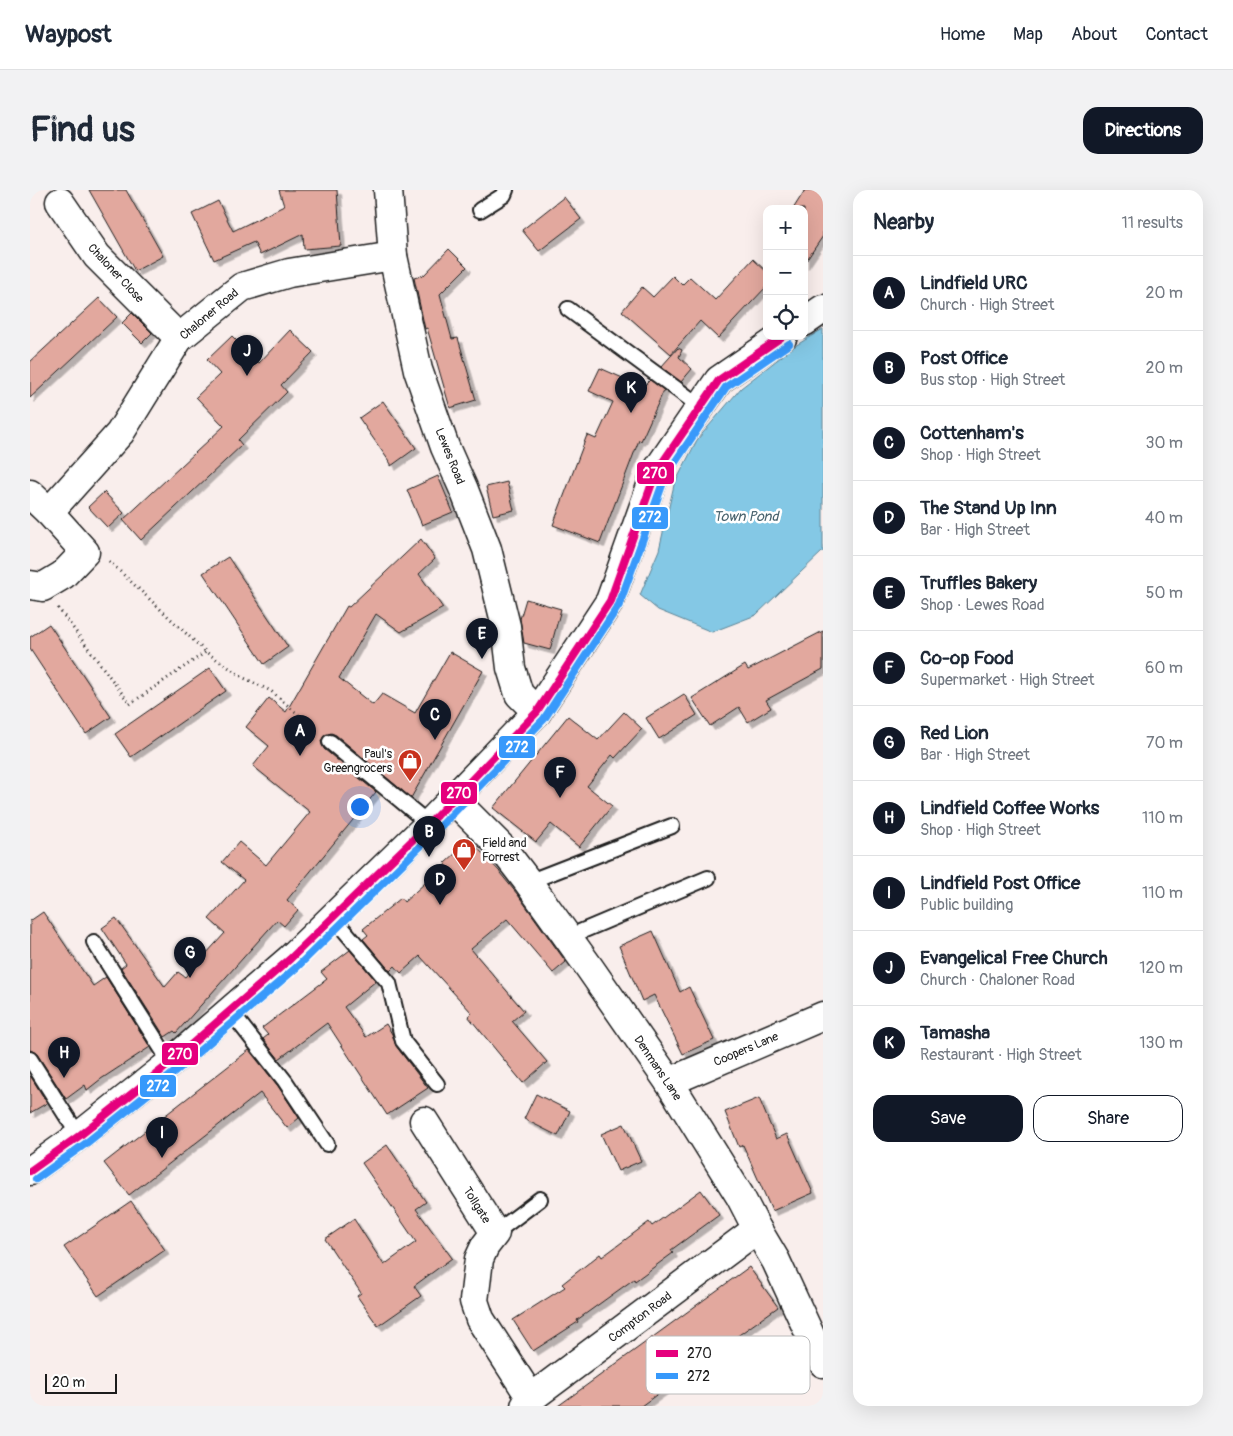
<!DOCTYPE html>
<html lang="en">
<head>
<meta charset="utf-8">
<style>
  body { margin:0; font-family:Pangolin,sans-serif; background:#f2f2f3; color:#1f2937 }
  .controls { position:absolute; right:15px; top:15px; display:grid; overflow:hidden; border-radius:10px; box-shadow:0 5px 20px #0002 }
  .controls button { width:45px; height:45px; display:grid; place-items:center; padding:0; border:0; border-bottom:1px solid #e0e1e3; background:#fff; color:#1f2937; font:25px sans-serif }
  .scale { position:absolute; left:15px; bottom:12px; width:72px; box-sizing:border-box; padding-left:5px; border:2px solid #1c1c1c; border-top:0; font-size:14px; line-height:18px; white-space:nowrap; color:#1c1c1c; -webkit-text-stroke:4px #fff; paint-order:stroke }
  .you { position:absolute; left:329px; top:616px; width:18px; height:18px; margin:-12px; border:4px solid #fff; border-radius:50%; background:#1a73e8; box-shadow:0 0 0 8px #1a73e833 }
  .badge { display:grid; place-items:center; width:32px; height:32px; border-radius:50%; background:#111827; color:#fff; font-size:16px; font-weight:700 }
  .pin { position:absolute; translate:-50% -41px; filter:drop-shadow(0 1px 2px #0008) }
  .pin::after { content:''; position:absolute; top:26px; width:18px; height:15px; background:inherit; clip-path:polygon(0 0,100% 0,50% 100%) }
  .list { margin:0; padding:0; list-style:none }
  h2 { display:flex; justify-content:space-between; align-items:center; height:65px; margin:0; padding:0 20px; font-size:21px }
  h2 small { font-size:16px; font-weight:400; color:#747a83 }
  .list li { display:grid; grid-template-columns:32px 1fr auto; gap:15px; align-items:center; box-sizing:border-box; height:75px; padding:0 20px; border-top:1px solid #e0e1e3 }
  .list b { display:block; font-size:19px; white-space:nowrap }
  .list p { margin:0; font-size:16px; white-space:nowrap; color:#747a83 }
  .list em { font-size:16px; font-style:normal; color:#747a83 }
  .actions { display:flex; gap:10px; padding:15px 20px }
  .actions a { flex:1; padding:11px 0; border:1px solid #111827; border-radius:15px; text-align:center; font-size:18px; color:#111827 }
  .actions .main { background:#111827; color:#fff }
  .icon { flex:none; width:28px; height:28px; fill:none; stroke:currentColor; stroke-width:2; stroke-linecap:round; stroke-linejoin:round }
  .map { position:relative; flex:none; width:793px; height:1216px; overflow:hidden; border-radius:15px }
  header { display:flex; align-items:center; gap:30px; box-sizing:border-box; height:70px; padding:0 25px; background:#fff; border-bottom:1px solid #e0e1e3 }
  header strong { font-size:24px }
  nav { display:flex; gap:28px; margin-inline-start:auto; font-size:18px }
  .intro { display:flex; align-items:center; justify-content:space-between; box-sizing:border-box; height:120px; padding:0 30px }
  h1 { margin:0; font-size:35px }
  .button { padding:12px 22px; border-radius:15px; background:#111827; color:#fff; font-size:18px; font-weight:700 }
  main { display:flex; gap:30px; padding:0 30px }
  aside { flex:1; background:#fff; border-radius:15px; box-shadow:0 5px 20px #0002 }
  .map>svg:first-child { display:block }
  .water { fill:#84c8e5; stroke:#5a8395 }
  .building { fill:#e2a89e; stroke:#1c1c1c; filter:url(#shadow) }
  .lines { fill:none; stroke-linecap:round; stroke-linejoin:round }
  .service-casing { stroke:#1c1c1c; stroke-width:18 }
  .minor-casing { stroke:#1c1c1c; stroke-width:31 }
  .secondary-casing { stroke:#1c1c1c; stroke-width:31 }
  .path { stroke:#1c1c1c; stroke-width:3; stroke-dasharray:1 4; stroke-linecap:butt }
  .service { stroke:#fff; stroke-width:14 }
  .minor { stroke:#fff; stroke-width:28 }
  .secondary { stroke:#fff; stroke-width:28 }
  .bus-1-casing { stroke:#fff; stroke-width:11 }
  .bus-2-casing { stroke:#fff; stroke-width:11 }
  .bus-1 { stroke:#e5007d; stroke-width:8 }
  .bus-2 { stroke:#3799fb; stroke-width:8 }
  .labels { text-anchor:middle; stroke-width:5; stroke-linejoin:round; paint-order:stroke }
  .street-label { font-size:12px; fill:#1c1c1c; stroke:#fff }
  .poi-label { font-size:12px; fill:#1c1c1c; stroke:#fff; text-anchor:end }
  .water-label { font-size:14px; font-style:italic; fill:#46616c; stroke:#fff }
  .key { fill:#fff; stroke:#bbb; stroke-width:1 }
  .key-label { font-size:14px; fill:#1c1c1c }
  .line-badge { stroke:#fff; stroke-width:2 }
  .badge-label { font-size:14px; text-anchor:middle; font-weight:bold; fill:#fff }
</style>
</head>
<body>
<header>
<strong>Waypost</strong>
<nav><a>Home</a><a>Map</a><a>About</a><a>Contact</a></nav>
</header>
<div class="intro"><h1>Find us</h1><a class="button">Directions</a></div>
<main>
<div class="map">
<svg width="793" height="1216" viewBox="0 0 793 1216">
  <defs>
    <filter id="shadow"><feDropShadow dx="4.5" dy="4.5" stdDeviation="0" flood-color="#0004"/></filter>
  </defs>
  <rect width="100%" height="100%" fill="#f9eeec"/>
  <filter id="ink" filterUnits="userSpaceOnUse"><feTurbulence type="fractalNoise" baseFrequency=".02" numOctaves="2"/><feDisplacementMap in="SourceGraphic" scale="10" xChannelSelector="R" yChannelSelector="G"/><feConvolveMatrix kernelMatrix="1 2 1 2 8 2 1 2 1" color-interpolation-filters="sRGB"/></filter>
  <g filter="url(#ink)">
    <!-- water -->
    <polygon class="water" points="793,139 793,361 726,425 682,442 628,420 610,405 629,360 644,295 667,250 711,198 765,156"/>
    <!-- building -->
    <g class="building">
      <polygon points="59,0 96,0 133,66 105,81"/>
      <polygon points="249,0 307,0 311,56 274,59 273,44 230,65 224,52 184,70 162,24 188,11 203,41 254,16"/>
      <polygon points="775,0 793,0 793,46 774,74 774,19 763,19"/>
      <polygon points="534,7 551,29 509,61 492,40"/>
      <polygon points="419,59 437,77 410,104 422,149 428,148 446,210 420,218 397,138 395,139 384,88 394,85"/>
      <polygon points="723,69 737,82 737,96 688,148 670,131 641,164 592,121 612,97 623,107 643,86 652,95 660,87 685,110"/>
      <polygon points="69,108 87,127 0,208 0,172"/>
      <polygon points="102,123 122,143 112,153 92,133"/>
      <polygon points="260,140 283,162 251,195 257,202 208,250 212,255 111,350 93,330 194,236 166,207 190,184 177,170 202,146 229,173"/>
      <polygon points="648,158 652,160 649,167 662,179 651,192 631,177"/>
      <polygon points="570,178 613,197 620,190 634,200 611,251 609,250 570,353 523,335 557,245 566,249 583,212 559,201"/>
      <polygon points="353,211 386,258 361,276 361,274 329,228"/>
      <polygon points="408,286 423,322 392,335 377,300"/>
      <polygon points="477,292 484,320 463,325 456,297"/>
      <polygon points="74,302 94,323 78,338 58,317"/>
      <polygon points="391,349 405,369 389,384 413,418 371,442 346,424 309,488 343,515 352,504 385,523 420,462 453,481 381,608 306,545 301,543 294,546 291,551 292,555 294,559 346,602 257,710 268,720 254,736 247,730 146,843 144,841 135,847 91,778 96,774 72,738 86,728 135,797 148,782 155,787 195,743 179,729 214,690 192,672 209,652 236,675 280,622 223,576 239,556 216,537 239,508 256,522 317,416 319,417"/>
      <polygon points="198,367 258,457 234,474 173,383"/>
      <polygon points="496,409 531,419 520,460 494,453 490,429"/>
      <polygon points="19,434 81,527 56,544 0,459 0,447"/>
      <polygon points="793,441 793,479 736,510 741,518 718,532 709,517 680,536 662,508 715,475 718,480"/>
      <polygon points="180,478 196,501 101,567 85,544"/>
      <polygon points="654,504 667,525 629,549 616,528"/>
      <polygon points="594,522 612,539 585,568 582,565 557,596 582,616 549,657 521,634 506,652 463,618 538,526 568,550"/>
      <polygon points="440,650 470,682 470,683 488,705 536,772 523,783 477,729 441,759 494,821 482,831 517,872 493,893 438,826 442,823 390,766 371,783 365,776 360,781 333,749 338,745 333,739 371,708 374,712 416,674 415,673"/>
      <polygon points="13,722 63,796 76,787 120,857 71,889 57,900 55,895 36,909 7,864 4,862 0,860 0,731"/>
      <polygon points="623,741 650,802 659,797 684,850 653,864 624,805 612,811 589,756"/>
      <polygon points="320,760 346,791 314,817 336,847 356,834 362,844 366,856 398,898 357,925 297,833 249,869 233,849 238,845 232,838 297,789 291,782"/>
      <polygon points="219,860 248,896 269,928 257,938 230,903 99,1005 74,973"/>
      <polygon points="0,885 17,913 0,923"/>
      <polygon points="506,904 540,921 528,946 494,929"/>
      <polygon points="729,908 746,949 757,944 783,1003 742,1021 713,955 709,957 695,922"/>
      <polygon points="594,934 611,971 588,981 571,944"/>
      <polygon points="357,955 396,1012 386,1019 422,1068 384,1096 391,1106 348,1136 327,1106 331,1103 295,1049 324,1029 354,1075 386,1052 332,973"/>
      <polygon points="671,1000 689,1025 641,1060 643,1063 605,1091 604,1089 547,1130 548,1132 503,1161 483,1130 535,1097 532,1094 570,1064 572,1067 619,1032 622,1036"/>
      <polygon points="101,1011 135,1060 68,1106 34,1057"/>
      <polygon points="719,1077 748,1117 713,1142 611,1216 528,1216"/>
    </g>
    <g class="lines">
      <!-- service casing -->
      <g class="service-casing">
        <g id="service">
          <polyline points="450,20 474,5 476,0"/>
          <polyline points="538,119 671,217"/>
          <polyline points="300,552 399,634"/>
          <polyline points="498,692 642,636"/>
          <polyline points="303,727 359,793 373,851 407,894"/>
          <polyline points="538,747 678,688"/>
          <polyline points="64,752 140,872"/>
          <polyline points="200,821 255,891 297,954"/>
          <polyline points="0,869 49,946"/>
          <polyline points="465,1043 510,1009"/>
        </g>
      </g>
      <!-- minor casing -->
      <g class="minor-casing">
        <g id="minor">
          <polyline points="30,12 67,66 149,148"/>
          <polyline points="0,304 19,322 55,362 33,385 13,397 0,395"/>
          <polyline points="19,322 90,243 149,148 212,97 259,83 363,66"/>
          <polyline points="423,609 472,658 498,692 559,777 639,892 710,1006 727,1039 746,1071 793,1173"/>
          <polyline points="639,892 793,826"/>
          <polyline points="394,931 465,1043 455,1056 449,1069 444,1111 450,1129 501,1208"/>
          <polyline points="495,1216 501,1208 727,1039"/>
        </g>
      </g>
      <!-- secondary casing -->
      <g class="secondary-casing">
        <g id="secondary">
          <polyline points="358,0 363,66 388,180 415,257 434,300 457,359 476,436 481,478 489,504 507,522"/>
          <polyline points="774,132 793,119"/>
          <polyline points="0,981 49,946 133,879 260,769 399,634 507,522 580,411 626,282 689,190 753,146"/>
        </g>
      </g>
      <!-- path -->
      <g class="path">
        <polyline points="79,371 81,373 176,462 214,488 241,501 286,540"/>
        <polyline points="28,418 100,514 176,462"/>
      </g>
      <!-- service -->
      <use href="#service" class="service"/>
      <!-- minor -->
      <use href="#minor" class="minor"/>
      <!-- secondary -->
      <use href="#secondary" class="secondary"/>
      <!-- bus-1 casing -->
      <g class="bus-1-casing">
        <polyline id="bus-1" points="0,981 49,946 133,879 260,769 399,634 507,522 580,411 626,282 689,190 753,146"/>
      </g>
      <!-- bus-2 casing -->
      <g class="bus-2-casing">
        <polyline id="bus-2" points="6,989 55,954 139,887 267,777 406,641 514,529 589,415 635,287 696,197 759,154"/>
      </g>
      <!-- bus-1 -->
      <use href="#bus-1" class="bus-1"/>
      <!-- bus-2 -->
      <use href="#bus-2" class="bus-2"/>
    </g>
  </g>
  <!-- icons -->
  <defs>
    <g id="shop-pin" transform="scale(1.25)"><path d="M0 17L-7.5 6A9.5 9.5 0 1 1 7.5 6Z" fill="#c8321e" stroke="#fff"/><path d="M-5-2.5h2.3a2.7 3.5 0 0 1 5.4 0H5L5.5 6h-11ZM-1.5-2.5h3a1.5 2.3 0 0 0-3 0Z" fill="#fff"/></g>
  </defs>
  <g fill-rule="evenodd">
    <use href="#shop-pin" x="380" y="571"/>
    <use href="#shop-pin" x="434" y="660"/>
  </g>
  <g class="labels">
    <!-- street labels -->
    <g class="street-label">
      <text transform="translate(86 83) rotate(47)" y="4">Chaloner Close</text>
      <text transform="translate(179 124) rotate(-40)" y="4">Chaloner Road</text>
      <text transform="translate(420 266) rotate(68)" y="4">Lewes Road</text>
      <text transform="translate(716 859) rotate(-23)" y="4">Coopers Lane</text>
      <text transform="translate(628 878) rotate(56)" y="4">Denmans Lane</text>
      <text transform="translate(447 1015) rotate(58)" y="4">Tollgate</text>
      <text transform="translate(610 1127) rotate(-37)" y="4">Compton Road</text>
    </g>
    <!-- poi labels -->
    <g class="poi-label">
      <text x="362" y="568">Paul's<tspan x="362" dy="14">Greengrocers</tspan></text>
      <text x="452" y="657" text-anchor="start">Field and<tspan x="452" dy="14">Forrest</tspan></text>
    </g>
    <!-- water labels -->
    <g class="water-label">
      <text x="716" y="331">Town Pond</text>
    </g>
  </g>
  <!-- legend -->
  <rect x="616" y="1146" width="164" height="58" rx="8" class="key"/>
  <rect x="626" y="1160" width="22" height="7" fill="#e5007d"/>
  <rect x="626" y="1183" width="22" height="6" fill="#3799fb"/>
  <g class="key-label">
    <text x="657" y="1168">270</text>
    <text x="657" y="1191">272</text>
  </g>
  <g class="line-badge">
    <rect x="606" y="271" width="39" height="24" rx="5" fill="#e5007d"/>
    <rect x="601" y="316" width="38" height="24" rx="5" fill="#3799fb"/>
    <rect x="468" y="545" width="38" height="24" rx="5" fill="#3799fb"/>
    <rect x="410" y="591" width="38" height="24" rx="5" fill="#e5007d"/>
    <rect x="131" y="852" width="38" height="24" rx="5" fill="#e5007d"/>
    <rect x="109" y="884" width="38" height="24" rx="5" fill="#3799fb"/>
  </g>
  <g class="badge-label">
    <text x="625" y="288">270</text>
    <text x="620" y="332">272</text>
    <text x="487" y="562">272</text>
    <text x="429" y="608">270</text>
    <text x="150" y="869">270</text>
    <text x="128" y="901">272</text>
  </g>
</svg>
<div class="controls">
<button>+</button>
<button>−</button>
<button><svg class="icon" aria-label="locate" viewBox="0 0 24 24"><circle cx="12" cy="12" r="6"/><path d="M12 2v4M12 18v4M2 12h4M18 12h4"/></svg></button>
</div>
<div class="scale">20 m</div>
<div class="you"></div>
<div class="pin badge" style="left:270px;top:566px">A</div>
<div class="pin badge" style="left:399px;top:667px">B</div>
<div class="pin badge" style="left:405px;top:550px">C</div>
<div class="pin badge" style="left:410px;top:715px">D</div>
<div class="pin badge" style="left:452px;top:469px">E</div>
<div class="pin badge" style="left:530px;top:608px">F</div>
<div class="pin badge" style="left:160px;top:788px">G</div>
<div class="pin badge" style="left:34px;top:888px">H</div>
<div class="pin badge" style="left:132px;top:968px">I</div>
<div class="pin badge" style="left:217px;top:186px">J</div>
<div class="pin badge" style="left:601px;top:223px">K</div>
</div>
<aside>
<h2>Nearby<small>11 results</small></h2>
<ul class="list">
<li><span class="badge">A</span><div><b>Lindfield URC</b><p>Church · High Street</p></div><em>20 m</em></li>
<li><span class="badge">B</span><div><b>Post Office</b><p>Bus stop · High Street</p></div><em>20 m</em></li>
<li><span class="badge">C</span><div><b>Cottenham's</b><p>Shop · High Street</p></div><em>30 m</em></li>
<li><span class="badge">D</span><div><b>The Stand Up Inn</b><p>Bar · High Street</p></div><em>40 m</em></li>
<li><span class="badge">E</span><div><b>Truffles Bakery</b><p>Shop · Lewes Road</p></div><em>50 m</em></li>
<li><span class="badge">F</span><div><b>Co-op Food</b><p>Supermarket · High Street</p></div><em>60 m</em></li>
<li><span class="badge">G</span><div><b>Red Lion</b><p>Bar · High Street</p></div><em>70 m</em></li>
<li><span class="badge">H</span><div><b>Lindfield Coffee Works</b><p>Shop · High Street</p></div><em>110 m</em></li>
<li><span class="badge">I</span><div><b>Lindfield Post Office</b><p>Public building</p></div><em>110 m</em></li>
<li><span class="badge">J</span><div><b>Evangelical Free Church</b><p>Church · Chaloner Road</p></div><em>120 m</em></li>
<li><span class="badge">K</span><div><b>Tamasha</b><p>Restaurant · High Street</p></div><em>130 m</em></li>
</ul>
<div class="actions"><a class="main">Save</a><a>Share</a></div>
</aside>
</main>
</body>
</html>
